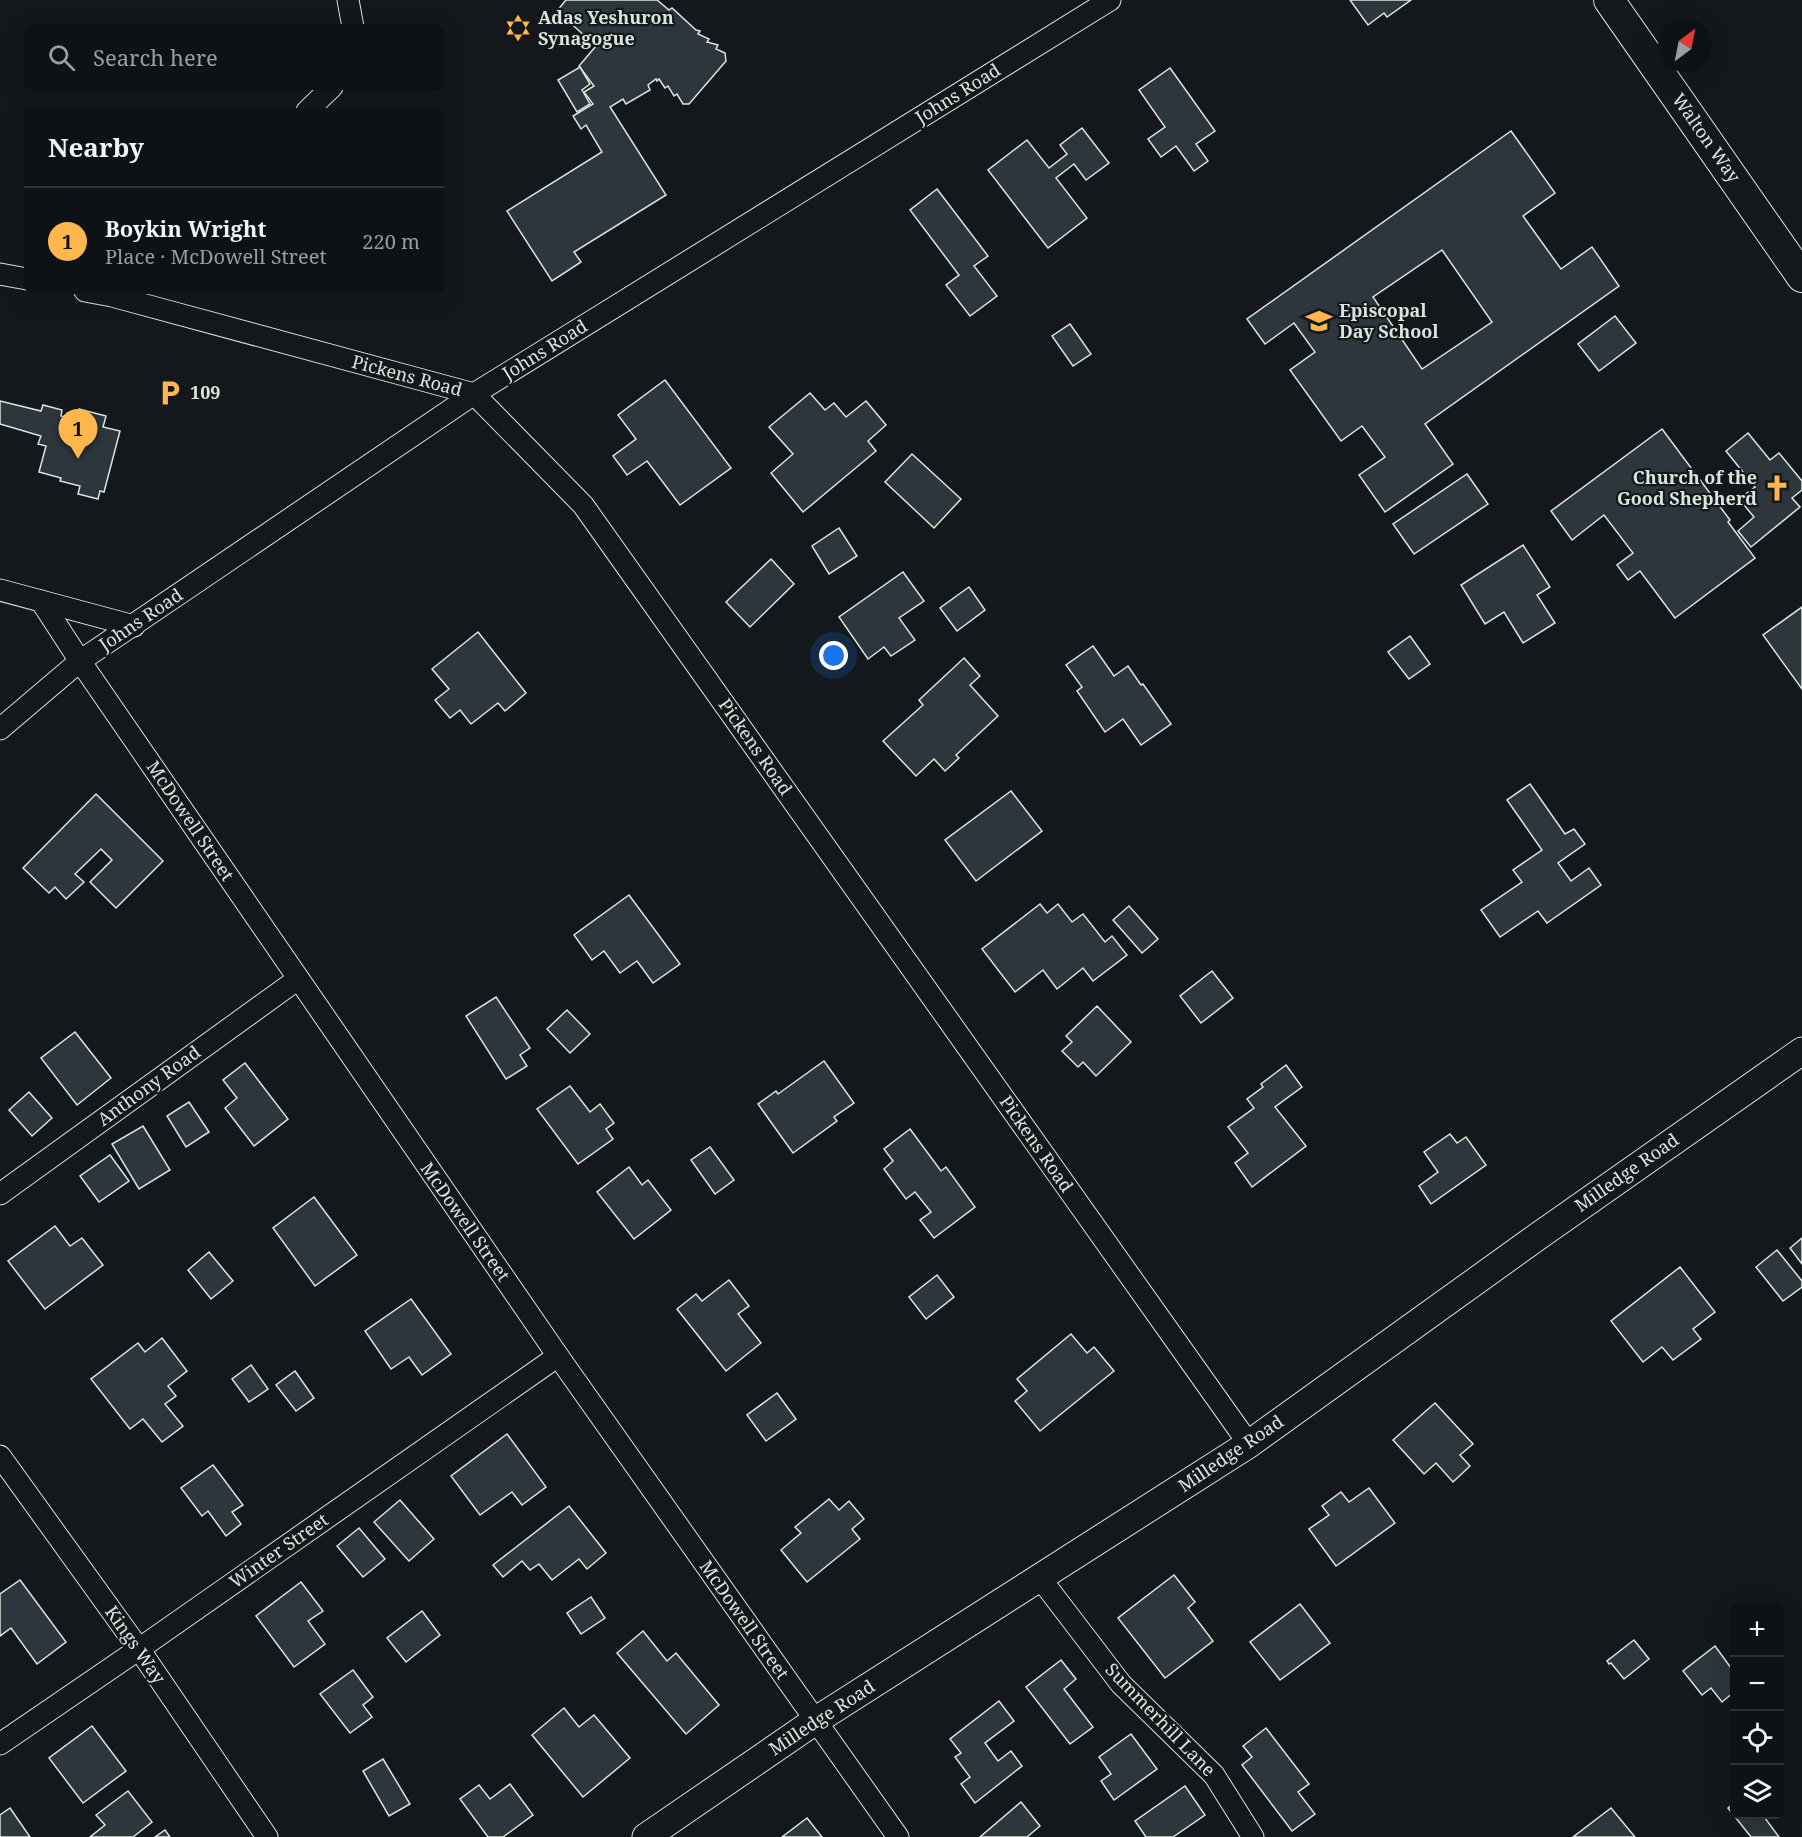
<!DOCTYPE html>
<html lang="en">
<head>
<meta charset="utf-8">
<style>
  body { margin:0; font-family:"Noto Serif",serif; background:#181b1e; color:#f1f3f6 }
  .controls { position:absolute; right:18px; bottom:18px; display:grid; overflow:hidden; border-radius:9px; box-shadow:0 6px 24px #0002 }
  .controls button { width:54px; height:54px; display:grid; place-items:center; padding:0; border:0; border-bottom:2px solid #2f3234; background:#0f1215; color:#f1f3f6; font:30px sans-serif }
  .compass { position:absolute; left:1658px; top:18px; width:54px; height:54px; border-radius:50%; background:#0f1215; box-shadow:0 6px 24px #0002; rotate:32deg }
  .you { position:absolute; left:834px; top:656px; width:21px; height:21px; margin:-15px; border:4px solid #fff; border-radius:50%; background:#1a73e8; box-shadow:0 0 0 9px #1a73e833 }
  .badge { display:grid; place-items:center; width:39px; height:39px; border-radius:50%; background:#ffb74d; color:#111; font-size:20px; font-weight:700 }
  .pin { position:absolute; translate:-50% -50px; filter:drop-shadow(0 2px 3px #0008) }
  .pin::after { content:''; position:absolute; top:32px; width:21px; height:18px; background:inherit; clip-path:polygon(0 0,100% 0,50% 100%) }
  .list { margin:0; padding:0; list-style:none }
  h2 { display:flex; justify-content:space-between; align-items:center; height:78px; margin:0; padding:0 24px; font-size:26px }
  h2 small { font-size:20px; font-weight:400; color:#9b9ea0 }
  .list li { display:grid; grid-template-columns:39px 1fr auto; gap:18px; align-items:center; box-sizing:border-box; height:108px; padding:0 24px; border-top:2px solid #2f3234 }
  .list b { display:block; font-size:22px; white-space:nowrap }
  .list p { margin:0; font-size:20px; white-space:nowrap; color:#9b9ea0 }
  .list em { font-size:20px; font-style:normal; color:#9b9ea0 }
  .icon { flex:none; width:33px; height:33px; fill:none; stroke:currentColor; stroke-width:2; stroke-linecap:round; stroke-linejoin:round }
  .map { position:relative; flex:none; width:1802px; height:1837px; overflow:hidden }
  .search { position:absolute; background:#0f1215; box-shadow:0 6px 24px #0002; left:24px; top:24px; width:420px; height:66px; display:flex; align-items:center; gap:15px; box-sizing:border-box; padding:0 21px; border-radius:9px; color:#9b9ea0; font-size:22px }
  .panel { position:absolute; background:#0f1215; box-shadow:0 6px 24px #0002; left:24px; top:108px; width:420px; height:186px; border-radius:9px }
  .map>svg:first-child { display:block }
  .building { fill:#2c363c; stroke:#d8e6dc; stroke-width:1.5; fill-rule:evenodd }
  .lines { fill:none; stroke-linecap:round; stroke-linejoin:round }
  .minor-casing { stroke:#d8e6dc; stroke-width:23 }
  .tertiary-casing { stroke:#d8e6dc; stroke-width:29 }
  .secondary-casing { stroke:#d8e6dc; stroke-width:32 }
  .minor { stroke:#14181c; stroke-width:21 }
  .tertiary { stroke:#14181c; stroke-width:27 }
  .secondary { stroke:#14181c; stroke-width:30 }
  .labels { text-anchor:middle; stroke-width:4.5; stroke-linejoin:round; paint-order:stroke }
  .poi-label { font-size:18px; font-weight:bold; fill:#d8e6dc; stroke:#14181c; text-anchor:start }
  .street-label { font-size:18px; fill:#d8e6dc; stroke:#14181c }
</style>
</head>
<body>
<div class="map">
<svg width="1802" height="1837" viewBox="0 0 1802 1837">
  <rect width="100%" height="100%" fill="#14181c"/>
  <!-- building -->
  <g class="building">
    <polygon points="566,0 657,0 669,10 672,8 696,30 700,31 698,34 709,39 707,42 718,45 716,49 725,53 726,61 689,104 683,104 677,94 674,96 668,86 665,88 659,79 657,81 656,79 648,85 650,90 626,104 623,99 610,107 666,195 574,252 581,262 552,281 507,211 602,152 586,125 581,129 573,116 593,104 584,92 594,86 579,66 596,46 557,11"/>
    <polygon points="1350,0 1411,0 1387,17 1384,13 1368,25"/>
    <polygon points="580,67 590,84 582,90 590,104 577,112 558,80"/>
    <polygon points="1170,68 1215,131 1196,144 1208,161 1194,171 1176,146 1161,157 1148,139 1165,127 1139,90"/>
    <polygon points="1082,128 1109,163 1086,180 1074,164 1056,178 1087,218 1048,248 988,170 1027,140 1049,168 1067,154 1060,145"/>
    <path d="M 1511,131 L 1555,193 L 1523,216 L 1561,269 L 1592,247 L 1619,286 L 1425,424 L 1453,464 L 1385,512 L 1359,475 L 1385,457 L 1362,426 L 1341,441 L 1290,370 L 1315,352 L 1294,323 L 1265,344 L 1247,319 ZM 1442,250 L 1492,322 L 1422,369 L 1373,297 Z"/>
    <polygon points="937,189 988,256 974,266 997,296 970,316 946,285 959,275 910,210"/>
    <polygon points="1615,316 1636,343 1599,371 1578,344"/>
    <polygon points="1070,324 1091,354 1073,366 1052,336"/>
    <polygon points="665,380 731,468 680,505 647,461 627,475 613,456 636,439 618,415"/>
    <polygon points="810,393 825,410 834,403 846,417 866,401 886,425 868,441 876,451 803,512 771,473 793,454 769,427"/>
    <polygon points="0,401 41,411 43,405 62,410 61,416 77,420 79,409 106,416 103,427 120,431 104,492 100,491 98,499 78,494 80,486 60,481 61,478 39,472 46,446 38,444 41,436 0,424"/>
    <polygon points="1662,429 1730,520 1728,522 1755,558 1675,618 1640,571 1628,580 1617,565 1633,553 1604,515 1572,540 1551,511"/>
    <polygon points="1748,433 1770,460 1779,453 1802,481 1802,490 1792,498 1800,507 1751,547 1738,531 1754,517 1739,499 1755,487 1726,451"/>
    <polygon points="912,454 961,499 934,528 885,482"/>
    <polygon points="1467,474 1488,504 1414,554 1393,524"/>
    <polygon points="839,528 857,556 829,574 812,546"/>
    <polygon points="1523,545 1550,587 1537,595 1555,623 1523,643 1504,612 1485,624 1461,585"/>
    <polygon points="771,559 794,584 750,627 726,602"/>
    <polygon points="903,572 924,601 899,618 915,640 891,656 884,647 868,659 839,617"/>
    <polygon points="969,587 985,610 957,631 940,608"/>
    <polygon points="1802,607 1802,689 1763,635"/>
    <polygon points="478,632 526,693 505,711 498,703 471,724 460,710 450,718 435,700 449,689 432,669"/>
    <polygon points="1410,636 1430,664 1409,679 1388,652"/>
    <polygon points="1093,646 1114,676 1128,666 1141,685 1143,684 1171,724 1141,745 1123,719 1105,732 1077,691 1082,687 1066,665"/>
    <polygon points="964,658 980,676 970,685 998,716 956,755 959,758 945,771 934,759 916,776 883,741 923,705 919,700"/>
    <polygon points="1530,784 1565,834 1574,829 1585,844 1558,863 1571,881 1589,868 1601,885 1547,923 1538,911 1500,937 1481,910 1522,882 1513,870 1542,850 1507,800"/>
    <polygon points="1011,791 1042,831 976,881 945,840"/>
    <polygon points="96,794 163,861 116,908 90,882 112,860 101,849 75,874 84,882 66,899 55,887 49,893 23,868"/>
    <polygon points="629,895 680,964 653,983 637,961 620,973 604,951 592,960 574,935"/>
    <polygon points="1040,904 1047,913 1058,904 1072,922 1083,914 1105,942 1112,936 1127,955 1093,981 1083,968 1057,989 1043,970 1015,992 982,949"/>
    <polygon points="1129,906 1158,939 1142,953 1113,920"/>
    <polygon points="1212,971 1233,998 1201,1023 1180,996"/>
    <polygon points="496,997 530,1048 520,1055 527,1066 506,1079 466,1016"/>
    <polygon points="1097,1006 1131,1042 1096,1076 1083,1062 1078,1067 1062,1051 1072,1042 1066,1036"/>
    <polygon points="567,1010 590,1034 570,1053 547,1029"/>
    <polygon points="75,1032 111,1078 77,1105 41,1058"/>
    <polygon points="824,1061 854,1103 834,1117 837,1121 793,1153 758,1104 776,1091 778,1094"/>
    <polygon points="245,1063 288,1119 254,1146 225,1108 237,1098 223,1080"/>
    <polygon points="1286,1065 1302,1087 1275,1107 1306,1146 1252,1187 1235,1163 1248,1153 1228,1127 1254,1108 1247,1099 1263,1087 1261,1084"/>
    <polygon points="570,1086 590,1112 600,1104 614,1123 606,1129 613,1139 578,1164 537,1109"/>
    <polygon points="29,1092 52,1118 32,1136 9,1110"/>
    <polygon points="189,1102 209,1132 186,1147 167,1116"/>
    <polygon points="143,1126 170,1170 139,1189 112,1144"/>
    <polygon points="910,1129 941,1171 946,1167 975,1207 934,1238 920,1220 931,1212 915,1192 906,1199 884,1169 893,1161 884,1149"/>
    <polygon points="1450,1134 1457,1143 1466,1137 1486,1165 1431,1204 1419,1186 1438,1172 1424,1152"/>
    <polygon points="710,1147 734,1180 715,1194 691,1160"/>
    <polygon points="110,1155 129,1181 99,1202 80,1176"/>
    <polygon points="629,1167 642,1185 648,1180 671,1210 634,1239 597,1192"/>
    <polygon points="314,1197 357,1255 315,1286 273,1228"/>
    <polygon points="55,1226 70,1246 82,1238 103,1265 45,1309 8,1261"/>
    <polygon points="1802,1238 1802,1264 1790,1248"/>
    <polygon points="1777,1250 1802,1281 1802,1287 1783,1301 1756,1267"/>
    <polygon points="209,1252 233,1281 211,1299 188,1270"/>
    <polygon points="1680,1267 1715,1312 1693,1329 1701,1339 1673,1360 1662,1347 1643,1362 1611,1321"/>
    <polygon points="937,1275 954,1297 926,1319 909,1297"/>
    <polygon points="729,1280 749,1306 738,1314 761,1343 726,1371 677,1309 696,1294 702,1301"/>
    <polygon points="411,1299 451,1354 422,1375 409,1357 391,1369 365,1331"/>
    <polygon points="1071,1334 1087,1353 1094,1347 1114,1371 1040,1431 1015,1401 1027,1391 1017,1379"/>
    <polygon points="162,1338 187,1371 168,1386 176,1396 165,1404 183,1426 162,1442 143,1419 130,1429 91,1379 138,1343 145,1352"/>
    <polygon points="251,1365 268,1389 249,1402 232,1379"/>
    <polygon points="295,1371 314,1398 296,1411 276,1385"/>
    <polygon points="777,1393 796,1419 766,1441 747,1415"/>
    <polygon points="1435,1403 1473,1444 1460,1455 1470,1466 1453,1482 1436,1463 1424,1474 1393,1440"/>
    <polygon points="507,1434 546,1487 522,1505 512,1492 480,1515 451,1476"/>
    <polygon points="213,1465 243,1505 232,1512 241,1524 226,1536 208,1511 202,1516 181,1488"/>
    <polygon points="1369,1488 1395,1523 1336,1566 1309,1529 1329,1515 1322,1506 1341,1492 1349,1502"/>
    <polygon points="829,1499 839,1510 849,1501 864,1519 852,1529 860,1539 807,1582 781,1550 801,1533 795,1527"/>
    <polygon points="400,1500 434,1539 409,1561 374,1522"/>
    <polygon points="569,1506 606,1553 587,1569 579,1559 552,1580 539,1564 530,1570 522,1561 503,1577 493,1565"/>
    <polygon points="359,1528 385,1559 363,1577 337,1546"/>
    <polygon points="1174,1575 1195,1602 1188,1608 1213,1641 1165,1678 1118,1618"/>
    <polygon points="20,1580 66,1642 37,1664 11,1628 0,1636 0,1594"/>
    <polygon points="301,1582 323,1611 308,1621 325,1644 294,1667 256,1616"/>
    <polygon points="591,1597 605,1618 581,1634 567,1613"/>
    <polygon points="1300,1604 1330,1643 1280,1680 1250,1642"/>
    <polygon points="422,1611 440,1635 406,1662 387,1638"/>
    <polygon points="643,1631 667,1661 676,1653 719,1705 686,1734 617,1653"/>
    <polygon points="1634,1640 1649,1659 1624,1679 1611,1663 1609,1664 1607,1661"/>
    <polygon points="1715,1646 1734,1672 1734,1692 1722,1702 1711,1688 1702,1695 1683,1671"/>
    <polygon points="1061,1660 1076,1679 1064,1689 1093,1727 1070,1744 1026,1687"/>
    <polygon points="353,1670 373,1697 363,1705 372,1717 350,1733 320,1694"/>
    <polygon points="999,1701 1014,1721 985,1743 998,1761 1011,1751 1022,1766 975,1803 961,1784 970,1777 955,1757 961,1753 950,1739"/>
    <polygon points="564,1708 579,1727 594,1715 630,1758 583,1797 532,1735"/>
    <polygon points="92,1726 126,1771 83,1803 49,1758"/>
    <polygon points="1266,1728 1309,1784 1298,1792 1315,1814 1292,1831 1242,1765 1252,1757 1243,1746"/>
    <polygon points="1131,1734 1157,1769 1114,1800 1101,1781 1111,1774 1099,1757"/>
    <polygon points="383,1759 410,1804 389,1816 363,1771"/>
    <polygon points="510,1784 533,1815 503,1837 488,1837 460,1799 479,1785 490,1799"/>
    <polygon points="1185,1786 1205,1815 1173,1837 1146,1837 1135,1821"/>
    <polygon points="128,1791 152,1822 133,1837 90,1837 105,1825 96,1815"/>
    <polygon points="1021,1802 1040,1826 1027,1837 980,1837"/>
    <polygon points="1734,1803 1734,1814 1762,1814 1779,1837 1751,1837 1728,1808"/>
    <polygon points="10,1808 30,1837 0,1837 0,1815"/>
    <polygon points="1611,1808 1635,1837 1573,1837"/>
    <polygon points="807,1818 822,1837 782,1837"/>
    <polygon points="165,1830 170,1837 155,1837"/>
  </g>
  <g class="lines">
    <!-- minor casing -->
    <g class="minor-casing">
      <g id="minor">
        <polyline points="348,0 353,27"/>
        <polyline points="307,111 332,87"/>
        <polyline points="0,274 27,279"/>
        <polyline points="85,291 112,296 474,394 583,505 1249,1444"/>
        <polyline points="0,590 134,626"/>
        <polyline points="41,601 80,661 558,1356 898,1837"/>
        <polyline points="0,729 80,661 474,394 1110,0"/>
        <polyline points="0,1194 298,979"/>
        <polyline points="0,1456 139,1649 267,1837"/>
        <polyline points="1040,1578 1121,1684 1214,1775 1253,1837"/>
        <polyline points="0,1744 139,1649 558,1356"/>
      </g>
    </g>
    <!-- tertiary casing -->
    <g class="tertiary-casing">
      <polyline id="tertiary" points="646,1837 815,1721 1249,1444 1537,1237 1802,1051"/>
    </g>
    <!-- secondary casing -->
    <g class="secondary-casing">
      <polyline id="secondary" points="1609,0 1802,277"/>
    </g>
    <!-- minor -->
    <use href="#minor" class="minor"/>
    <!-- tertiary -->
    <use href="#tertiary" class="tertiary"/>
    <!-- secondary -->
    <use href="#secondary" class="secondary"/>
  </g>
  <!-- icons -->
  <defs>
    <g id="synagogue-bare" transform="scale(2.07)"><path d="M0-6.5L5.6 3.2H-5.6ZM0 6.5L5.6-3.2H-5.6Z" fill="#ffb74d" stroke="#14181c" stroke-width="2.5" paint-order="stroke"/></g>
    <g id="school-bare" transform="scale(2.07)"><path d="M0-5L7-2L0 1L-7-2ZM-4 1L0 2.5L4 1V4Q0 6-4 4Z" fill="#ffb74d" stroke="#14181c" stroke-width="2.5" paint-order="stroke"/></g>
    <g id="parking-bare" transform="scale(2.07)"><path d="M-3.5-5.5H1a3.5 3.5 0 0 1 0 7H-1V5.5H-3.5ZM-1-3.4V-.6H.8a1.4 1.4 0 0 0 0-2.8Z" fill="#ffb74d" stroke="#14181c" stroke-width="2.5" paint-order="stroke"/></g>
    <g id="church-bare" transform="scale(2.07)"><path d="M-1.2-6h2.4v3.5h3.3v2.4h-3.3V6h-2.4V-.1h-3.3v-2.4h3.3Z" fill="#ffb74d" stroke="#14181c" stroke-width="2.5" paint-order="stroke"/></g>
  </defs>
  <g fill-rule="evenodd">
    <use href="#synagogue-bare" x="518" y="28"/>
    <use href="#school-bare" x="1319" y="321"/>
    <use href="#parking-bare" x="170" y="393"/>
    <use href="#church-bare" x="1777" y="488"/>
  </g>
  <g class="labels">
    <!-- poi labels -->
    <g class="poi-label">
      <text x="538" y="24">Adas Yeshuron<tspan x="538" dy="21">Synagogue</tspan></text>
      <text x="1339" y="317">Episcopal<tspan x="1339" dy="21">Day School</tspan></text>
      <text x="190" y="399">109</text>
      <text x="1757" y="484" text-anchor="end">Church of the<tspan x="1757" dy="21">Good Shepherd</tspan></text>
    </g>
    <!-- street labels -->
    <g class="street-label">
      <text transform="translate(958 94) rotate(-32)" y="6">Johns Road</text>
      <text transform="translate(1706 138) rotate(55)" y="6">Walton Way</text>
      <text transform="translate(545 350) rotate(-32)" y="6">Johns Road</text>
      <text transform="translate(407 376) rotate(15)" y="6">Pickens Road</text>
      <text transform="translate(141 620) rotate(-34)" y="6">Johns Road</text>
      <text transform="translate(755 747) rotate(55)" y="6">Pickens Road</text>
      <text transform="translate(190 821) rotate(56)" y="6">McDowell Street</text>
      <text transform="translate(149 1086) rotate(-36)" y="6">Anthony Road</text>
      <text transform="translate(1036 1144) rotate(55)" y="6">Pickens Road</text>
      <text transform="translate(1627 1173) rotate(-35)" y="6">Milledge Road</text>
      <text transform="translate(465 1222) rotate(55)" y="6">McDowell Street</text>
      <text transform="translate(1231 1454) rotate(-34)" y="6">Milledge Road</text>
      <text transform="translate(279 1551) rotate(-35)" y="6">Winter Street</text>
      <text transform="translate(744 1620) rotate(55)" y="6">McDowell Street</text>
      <text transform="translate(135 1645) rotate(55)" y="6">Kings Way</text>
      <text transform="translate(822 1718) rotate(-33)" y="6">Milledge Road</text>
      <text transform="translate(1160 1720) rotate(46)" y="6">Summerhill Lane</text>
    </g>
  </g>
</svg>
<div class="controls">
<button>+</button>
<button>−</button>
<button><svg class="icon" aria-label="locate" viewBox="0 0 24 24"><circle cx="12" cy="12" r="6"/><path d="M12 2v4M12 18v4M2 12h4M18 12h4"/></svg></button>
<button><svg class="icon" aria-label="layers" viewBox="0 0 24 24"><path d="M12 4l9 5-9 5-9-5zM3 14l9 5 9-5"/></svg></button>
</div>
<svg class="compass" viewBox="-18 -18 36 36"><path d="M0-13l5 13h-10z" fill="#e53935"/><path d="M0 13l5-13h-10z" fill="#9b9ea0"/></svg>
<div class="you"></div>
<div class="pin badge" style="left:78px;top:459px">1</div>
<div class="search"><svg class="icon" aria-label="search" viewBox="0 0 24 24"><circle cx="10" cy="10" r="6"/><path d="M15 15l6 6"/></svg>Search here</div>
<section class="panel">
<h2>Nearby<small></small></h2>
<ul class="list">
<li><span class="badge">1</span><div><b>Boykin Wright</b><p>Place · McDowell Street</p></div><em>220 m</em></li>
</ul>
</section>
</div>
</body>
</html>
